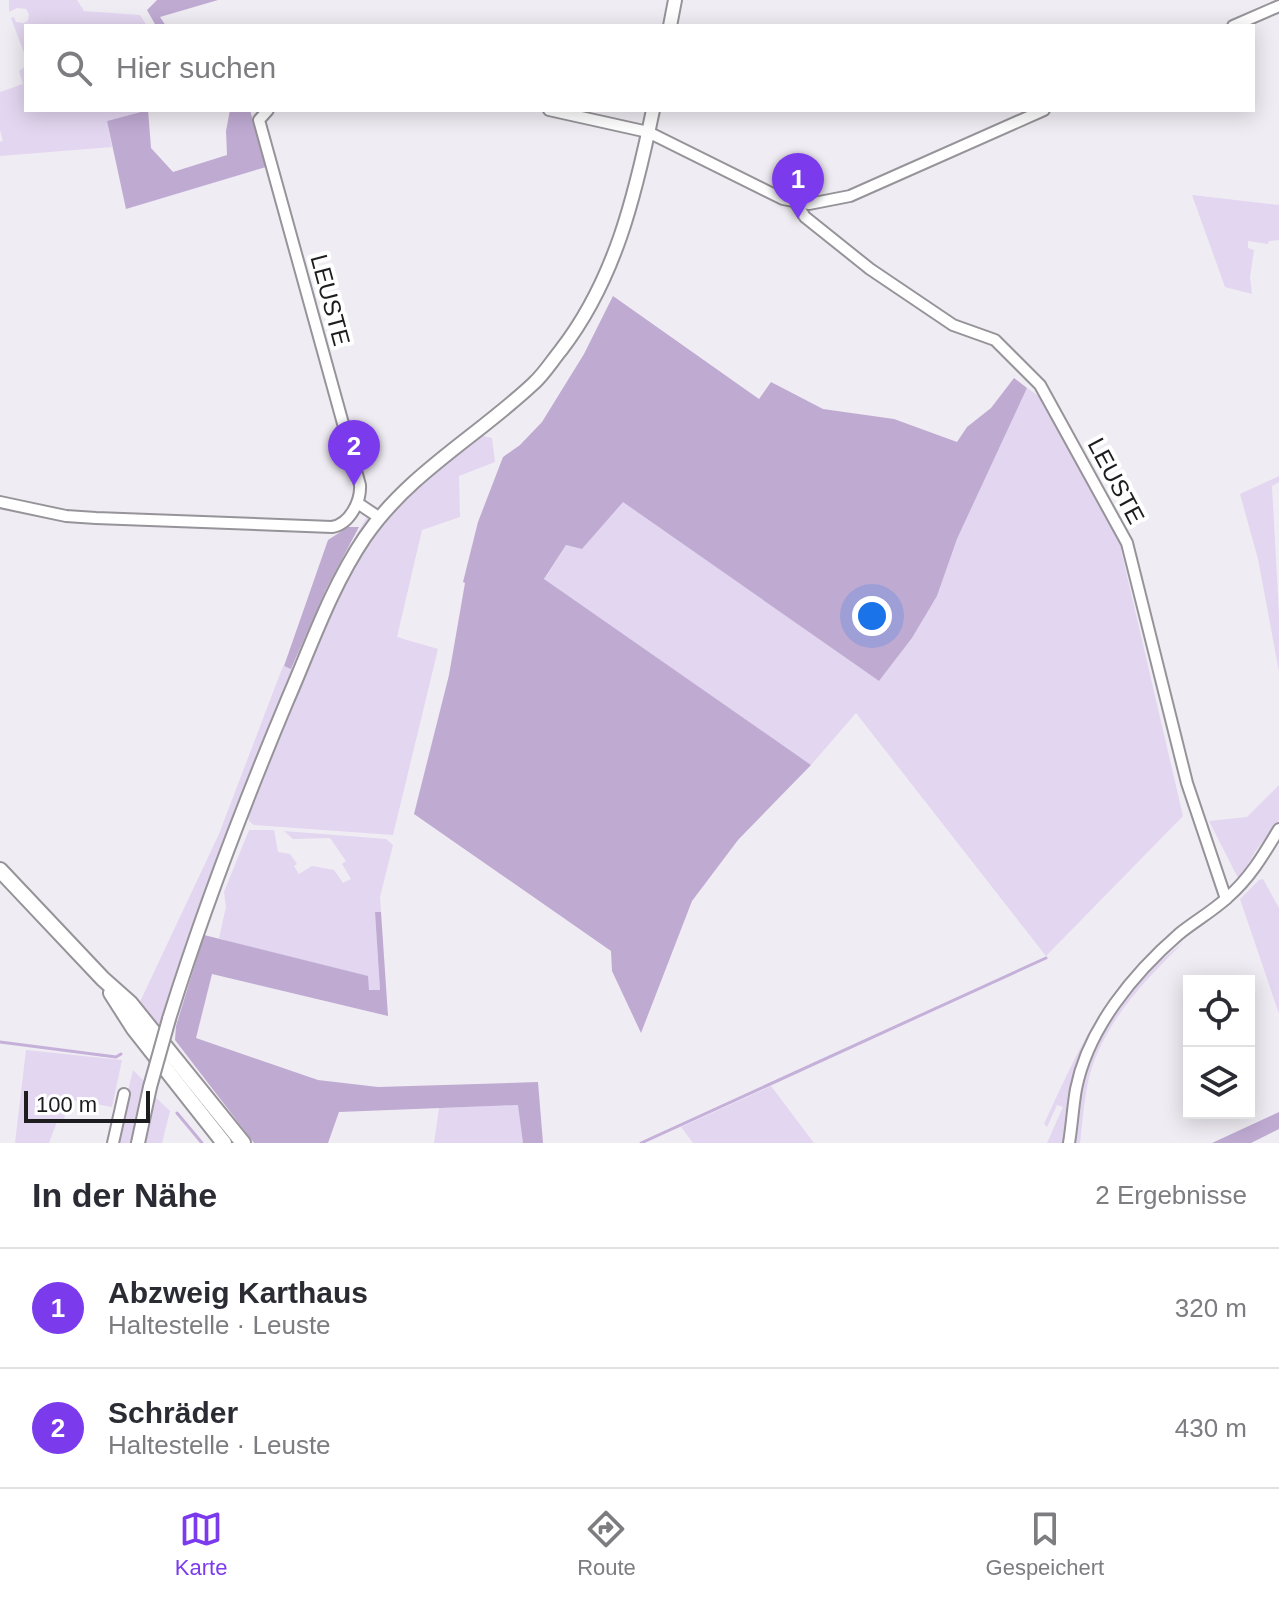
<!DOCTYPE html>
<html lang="de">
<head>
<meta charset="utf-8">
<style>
  body { margin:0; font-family:Arial,sans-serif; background:#f7f7f7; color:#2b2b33 }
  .controls { position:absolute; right:24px; bottom:24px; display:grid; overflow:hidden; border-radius:0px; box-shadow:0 4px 20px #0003 }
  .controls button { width:72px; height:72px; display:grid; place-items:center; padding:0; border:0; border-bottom:2px solid #e1e1e2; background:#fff; color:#2b2b33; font:40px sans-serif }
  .scale { position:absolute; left:24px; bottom:20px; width:126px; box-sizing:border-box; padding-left:8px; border:4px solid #1d1c1e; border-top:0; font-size:22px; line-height:28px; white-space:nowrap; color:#1d1c1e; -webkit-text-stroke:6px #fff; paint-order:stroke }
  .you { position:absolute; left:872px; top:616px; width:28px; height:28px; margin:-20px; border:6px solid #fff; border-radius:50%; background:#1a73e8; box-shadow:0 0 0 12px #1a73e833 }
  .badge { display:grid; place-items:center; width:52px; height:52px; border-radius:50%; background:#7c3aed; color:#fff; font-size:26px; font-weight:700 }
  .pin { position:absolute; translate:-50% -66px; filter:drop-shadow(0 2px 4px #0008) }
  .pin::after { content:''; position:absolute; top:42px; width:28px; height:24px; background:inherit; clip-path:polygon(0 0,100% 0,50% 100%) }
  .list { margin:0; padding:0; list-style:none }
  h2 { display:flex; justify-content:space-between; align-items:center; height:104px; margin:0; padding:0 32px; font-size:34px }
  h2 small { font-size:26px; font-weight:400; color:#7c7c81 }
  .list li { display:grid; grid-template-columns:52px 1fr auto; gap:24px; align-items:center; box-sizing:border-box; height:120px; padding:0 32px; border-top:2px solid #e1e1e2 }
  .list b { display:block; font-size:30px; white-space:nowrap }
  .list p { margin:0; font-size:26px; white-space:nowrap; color:#7c7c81 }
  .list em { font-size:26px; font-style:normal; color:#7c7c81 }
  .icon { flex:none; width:44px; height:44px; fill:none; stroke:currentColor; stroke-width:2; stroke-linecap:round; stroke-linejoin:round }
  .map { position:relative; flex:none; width:1279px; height:1143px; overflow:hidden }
  .search { position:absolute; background:#fff; box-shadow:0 4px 20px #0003; left:24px; right:24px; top:24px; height:88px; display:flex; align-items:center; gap:20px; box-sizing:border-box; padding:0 28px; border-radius:0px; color:#7c7c81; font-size:30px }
  .sheet { height:344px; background:#fff }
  nav { display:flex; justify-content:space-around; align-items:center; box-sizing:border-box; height:112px; border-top:2px solid #e1e1e2; background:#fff; font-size:22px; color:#7c7c81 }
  nav a { display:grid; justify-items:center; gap:4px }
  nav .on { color:#7c3aed }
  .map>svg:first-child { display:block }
  .green { fill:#e3d6f0 }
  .forest { fill:#bfaad2 }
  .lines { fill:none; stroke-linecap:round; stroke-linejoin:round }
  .stream { stroke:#c5b0d9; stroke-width:3 }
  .minor-casing { stroke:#969399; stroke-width:14 }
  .major-casing { stroke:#969399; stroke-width:16 }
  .highway-casing { stroke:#969399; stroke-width:18 }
  .minor { stroke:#fff; stroke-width:10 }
  .major { stroke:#fff; stroke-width:12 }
  .highway { stroke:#fff; stroke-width:14 }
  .major-bridge-casing { stroke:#969399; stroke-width:16; stroke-linecap:butt }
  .major-bridge { stroke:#fff; stroke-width:12 }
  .labels { text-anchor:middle; stroke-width:8; stroke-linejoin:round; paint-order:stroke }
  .street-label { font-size:24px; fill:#1d1c1e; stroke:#fff }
</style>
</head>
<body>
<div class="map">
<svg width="1279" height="1143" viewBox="0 0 1279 1143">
  <rect width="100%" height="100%" fill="#f0ecf3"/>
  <!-- green -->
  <g class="green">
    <polygon points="9,0 77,0 84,11 140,15 147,26 26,26 26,58 11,18 14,17 16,22 23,23 28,21 29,14 26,9 17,8 9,12"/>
    <polygon points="26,66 26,110 147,110 107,121 112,147 0,156 0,142 3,141 0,130 0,92 23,84 19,71"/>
    <polygon points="1192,195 1279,205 1279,240 1269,241 1268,244 1248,241 1248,248 1254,250 1250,277 1252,294 1225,287"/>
    <polygon points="1027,388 1040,397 1121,537 1124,551 1121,550 1183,816 1046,956 856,713 811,765 544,580 566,545 582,549 623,501 879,681 912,638 937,596 957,539"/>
    <polygon points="479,435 492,438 495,462 459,476 460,517 422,530 397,637 438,649 393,835 254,825 249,821 247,809 345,579 375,531 408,493"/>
    <polygon points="1279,476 1279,482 1272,486 1279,615 1279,672 1258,559 1240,494"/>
    <polygon points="368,515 369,522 228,827 158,1030 138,1006 219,834 283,666 292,668 326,589"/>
    <polygon points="1279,785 1279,820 1255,852 1239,880 1209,821 1247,817"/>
    <polygon points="249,830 274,830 278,852 290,854 297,864 294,866 299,874 312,866 334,870 343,883 351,879 342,864 346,861 330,838 293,839 284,831 386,839 393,845 380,897 381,912 375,912 380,990 369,990 219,938 226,907 224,892"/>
    <polygon points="1263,879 1279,908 1279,1014 1240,899 1259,880"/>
    <path d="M 1184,942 C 1146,979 1105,1021 1090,1074 C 1084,1096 1083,1120 1080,1143 L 1073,1143 C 1085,1050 1107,999 1184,942 Z"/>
    <path d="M 1135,968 L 1137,971 L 1093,1030 L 1065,1143 L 1047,1143 L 1063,1107 L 1057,1105 L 1047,1127 L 1044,1124 C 1070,1068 1093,1014 1135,968 Z"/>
    <polygon points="26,1050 122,1060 112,1107 68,1099 64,1120 58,1119 49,1143 15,1143"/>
    <polygon points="133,1070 145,1082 132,1143 116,1143"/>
    <polygon points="771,1086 814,1143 693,1143 681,1127"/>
    <polygon points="153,1095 170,1111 162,1143 142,1143"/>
    <polygon points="519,1105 523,1143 434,1143 439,1108"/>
  </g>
  <!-- forest -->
  <g class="forest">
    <polygon points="157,0 218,0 160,17 166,26 156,26 147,10"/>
    <polygon points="148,110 151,148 173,172 227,155 226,131 230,110 250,110 266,167 126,209 107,121"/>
    <polygon points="613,296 759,399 771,382 823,409 894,419 957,442 967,427 991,408 1014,378 1027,388 957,539 937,596 912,638 879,681 623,502 582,549 566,545 544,579 811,765 738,840 692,901 641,1033 612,971 611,951 414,814 449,675 465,583 463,582 478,522 503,457 520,445 542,422 584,354"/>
    <polygon points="348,527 359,527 326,589 291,669 284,666 328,540"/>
    <polygon points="375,912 381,912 388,1016 212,974 196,1038 318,1080 378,1087 538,1082 543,1143 523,1143 518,1105 339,1112 328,1143 254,1143 175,1040 176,1026 204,935 368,976 369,990 380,990"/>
    <polygon points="1279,1112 1279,1129 1251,1143 1212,1143"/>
  </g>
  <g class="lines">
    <!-- stream -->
    <g class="stream">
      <polyline points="0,1042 116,1057 121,1054"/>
      <polyline points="177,1113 202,1143"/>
      <polyline points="641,1143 1046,958"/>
    </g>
    <!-- minor casing -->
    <g class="minor-casing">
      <g id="minor">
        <polyline points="1233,26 1279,6"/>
        <polyline points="549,110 648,132 783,199 809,204 850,196 1044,110"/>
        <polyline points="796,203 805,217 870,269 953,325 995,340 1040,385 1127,543 1187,783 1226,899"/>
        <path d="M 0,502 L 66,516 L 96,518 L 332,527 C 350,524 361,501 360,485 L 259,120 L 268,110"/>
        <polyline points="359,504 380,518"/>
        <polyline points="113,1143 124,1094"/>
        <path d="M 1069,1143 C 1072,1125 1073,1106 1076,1089 C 1088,1028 1134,973 1179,934 C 1195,921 1213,911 1228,897 C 1250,878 1264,854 1279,829"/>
      </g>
    </g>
    <!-- major casing -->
    <g class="major-casing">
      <g id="major">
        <polyline points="670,26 675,0"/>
        <path d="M 169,1019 C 203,910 243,806 287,701 C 311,646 331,587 365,537 C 409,473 478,436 534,383 C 544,374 552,361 561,350 C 615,280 635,196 653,110"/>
        <polyline points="138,1143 150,1087"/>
      </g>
    </g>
    <!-- highway casing -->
    <g class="highway-casing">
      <g id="highway">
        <polyline points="0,870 103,979 130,1003 243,1143"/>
        <polyline points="111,993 134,1029 224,1143"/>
      </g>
    </g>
    <!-- minor -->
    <use href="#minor" class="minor"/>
    <!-- major -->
    <use href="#major" class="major"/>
    <!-- highway -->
    <use href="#highway" class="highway"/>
    <!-- major-bridge casing -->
    <g class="major-bridge-casing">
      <polyline id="major-bridge" points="150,1087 169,1019"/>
    </g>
    <!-- major-bridge -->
    <use href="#major-bridge" class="major-bridge"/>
  </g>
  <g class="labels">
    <!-- street labels -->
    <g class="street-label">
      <text transform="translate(330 300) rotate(75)" y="8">LEUSTE</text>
      <text transform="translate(1116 481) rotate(62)" y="8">LEUSTE</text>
    </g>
  </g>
</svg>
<div class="controls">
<button><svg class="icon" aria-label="locate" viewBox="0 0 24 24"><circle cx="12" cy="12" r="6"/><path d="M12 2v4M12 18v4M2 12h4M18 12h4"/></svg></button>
<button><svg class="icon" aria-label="layers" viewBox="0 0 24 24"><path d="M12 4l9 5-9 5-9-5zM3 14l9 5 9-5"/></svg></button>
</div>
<div class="scale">100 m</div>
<div class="you"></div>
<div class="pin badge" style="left:798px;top:219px">1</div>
<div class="pin badge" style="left:354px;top:486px">2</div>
<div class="search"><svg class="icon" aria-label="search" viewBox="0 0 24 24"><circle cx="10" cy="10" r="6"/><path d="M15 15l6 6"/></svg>Hier suchen</div>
</div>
<section class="sheet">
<h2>In der Nähe<small>2 Ergebnisse</small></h2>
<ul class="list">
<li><span class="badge">1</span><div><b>Abzweig Karthaus</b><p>Haltestelle · Leuste</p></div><em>320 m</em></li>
<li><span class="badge">2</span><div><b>Schräder</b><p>Haltestelle · Leuste</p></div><em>430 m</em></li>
</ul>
</section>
<nav>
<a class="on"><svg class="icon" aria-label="map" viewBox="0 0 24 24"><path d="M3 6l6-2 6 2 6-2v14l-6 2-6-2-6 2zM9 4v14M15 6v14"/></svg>Karte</a>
<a><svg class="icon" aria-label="directions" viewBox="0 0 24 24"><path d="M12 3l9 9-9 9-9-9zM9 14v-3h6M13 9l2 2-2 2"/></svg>Route</a>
<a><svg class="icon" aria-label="saved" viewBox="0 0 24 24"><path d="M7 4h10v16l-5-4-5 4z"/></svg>Gespeichert</a>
</nav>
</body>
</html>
